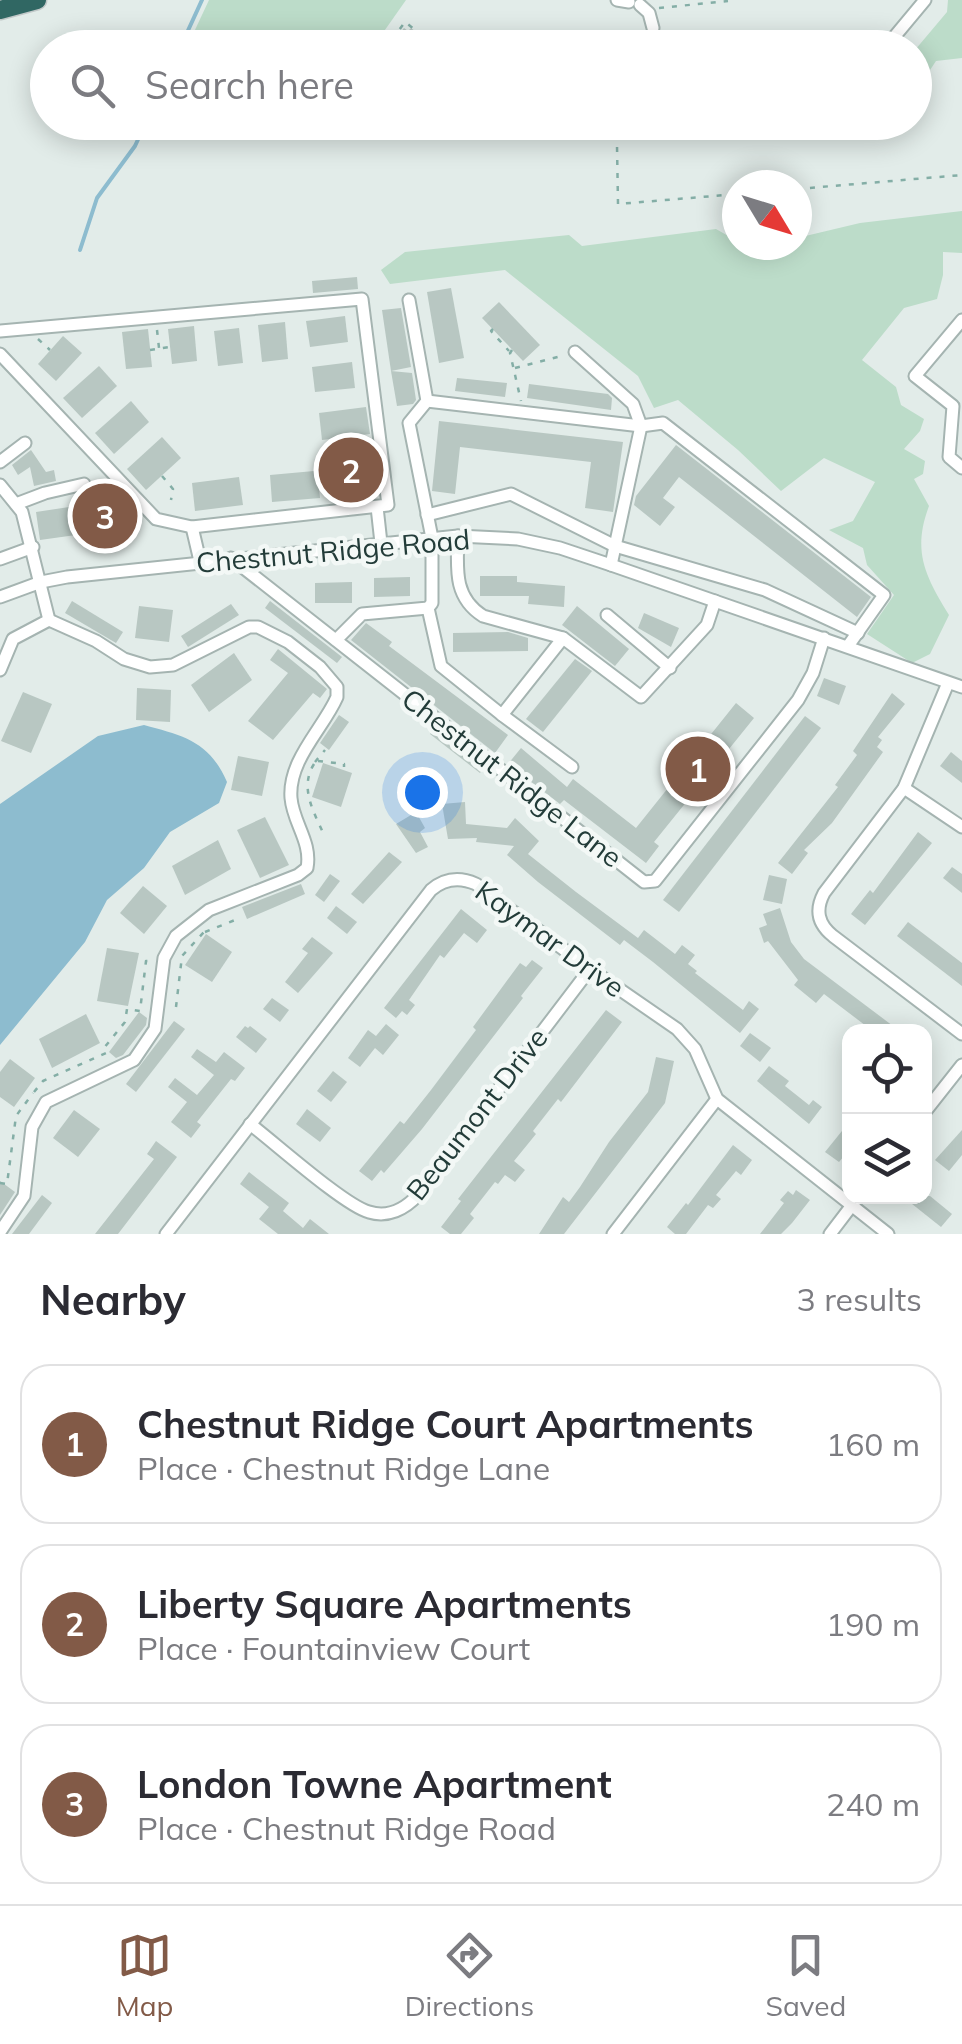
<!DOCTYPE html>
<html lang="en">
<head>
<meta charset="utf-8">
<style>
  body { margin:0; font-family:Mulish,sans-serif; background:#f7f7f7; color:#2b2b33 }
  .controls { position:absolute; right:30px; bottom:30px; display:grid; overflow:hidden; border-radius:20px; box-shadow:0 5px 25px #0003 }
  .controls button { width:90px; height:90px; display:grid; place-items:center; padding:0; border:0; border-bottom:2px solid #e1e1e2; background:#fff; color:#2b2b33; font:50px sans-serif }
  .compass { position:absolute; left:722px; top:170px; width:90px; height:90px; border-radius:50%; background:#fff; box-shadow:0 5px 25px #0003; rotate:128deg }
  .you { position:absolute; left:422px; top:792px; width:35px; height:35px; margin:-25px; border:8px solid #fff; border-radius:50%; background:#1a73e8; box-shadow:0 0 0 15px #1a73e833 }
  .badge { display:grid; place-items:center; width:65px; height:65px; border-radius:50%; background:#825a47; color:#fff; font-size:32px; font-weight:700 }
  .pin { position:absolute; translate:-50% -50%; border:5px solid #fff; box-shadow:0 2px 10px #0006 }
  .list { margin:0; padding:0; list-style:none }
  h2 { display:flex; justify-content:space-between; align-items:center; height:130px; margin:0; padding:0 40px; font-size:42px }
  h2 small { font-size:32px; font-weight:400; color:#7c7c81 }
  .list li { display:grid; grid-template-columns:65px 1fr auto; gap:30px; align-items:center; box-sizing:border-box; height:160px; margin:0 20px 20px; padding:0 20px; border:2px solid #e1e1e2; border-radius:30px }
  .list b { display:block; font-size:38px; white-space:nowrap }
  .list p { margin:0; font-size:32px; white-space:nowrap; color:#7c7c81 }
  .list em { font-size:32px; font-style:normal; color:#7c7c81 }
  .icon { flex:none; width:55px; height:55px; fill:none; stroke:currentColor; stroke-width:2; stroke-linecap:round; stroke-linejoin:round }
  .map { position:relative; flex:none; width:962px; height:1234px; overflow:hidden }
  .search { position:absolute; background:#fff; box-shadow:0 5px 25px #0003; left:30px; right:30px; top:30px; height:110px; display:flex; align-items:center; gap:25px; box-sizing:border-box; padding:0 35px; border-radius:55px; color:#7c7c81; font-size:38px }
  .sheet { height:670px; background:#fff }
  nav { display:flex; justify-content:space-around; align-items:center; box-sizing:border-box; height:140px; border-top:2px solid #e1e1e2; background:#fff; font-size:28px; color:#7c7c81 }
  nav a { display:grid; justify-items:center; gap:5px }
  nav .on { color:#825a47 }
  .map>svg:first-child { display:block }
  .green { fill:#bcdcc9 }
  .water { fill:#8dbccf }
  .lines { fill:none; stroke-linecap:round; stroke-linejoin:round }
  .stream { stroke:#8dbccf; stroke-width:4 }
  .building { fill:#b8c7c2 }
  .minor-casing { stroke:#a5b4b1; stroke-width:15 }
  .highway-casing { stroke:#c1c8c8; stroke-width:21 }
  .path { stroke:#84aea6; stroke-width:2.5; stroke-dasharray:5 8; stroke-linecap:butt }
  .minor { stroke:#fff; stroke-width:11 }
  .highway { stroke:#306763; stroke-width:18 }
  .labels { text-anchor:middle; stroke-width:9; stroke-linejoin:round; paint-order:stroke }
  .street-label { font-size:28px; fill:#233c39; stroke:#f3f8f6 }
</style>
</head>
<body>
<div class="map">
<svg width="962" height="1234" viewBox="0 0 962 1234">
  <rect width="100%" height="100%" fill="#e2ece9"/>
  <!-- green -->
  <g class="green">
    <polygon points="209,0 406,0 373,47 187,47"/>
    <polygon points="948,0 962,0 962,58 936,61 924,79 915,62 915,50 947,12"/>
    <polygon points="151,123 289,123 156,134"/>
    <path d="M 962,211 L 962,253 L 943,252 L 943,275 L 937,299 L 904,308 L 862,360 L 896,387 L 901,405 L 924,419 L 920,431 L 904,449 L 925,461 L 923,474 L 914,479 L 929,506 C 912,551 925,576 949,615 L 930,654 L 912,663 L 867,634 L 894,595 L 867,565 L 863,548 L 829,530 L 853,521 L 875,482 L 824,458 L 781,491 L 738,450 L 678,400 L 654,408 L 638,376 L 505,270 L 390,284 L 381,270 L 405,252 L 569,235 L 582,246 L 716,229 L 737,241 L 737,245 L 751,250 L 770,245 L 797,245 L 797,238 L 860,223 Z"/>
  </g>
  <!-- water -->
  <path class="water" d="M 144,725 C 184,736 209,741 227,782 L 219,803 L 170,832 L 144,868 L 107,900 L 85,942 L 0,1045 L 0,804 L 98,736 Z"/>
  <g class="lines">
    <!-- stream -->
    <g class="stream">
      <polyline points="180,48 202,0"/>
      <polyline points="80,250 97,198 135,146 146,122"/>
    </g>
  </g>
  <!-- building -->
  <g class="building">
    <polygon points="404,28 408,31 411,28 436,48 389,48"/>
    <polygon points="357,277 358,289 313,293 312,281"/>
    <polygon points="451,288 464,358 439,363 427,292"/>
    <polygon points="499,302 540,345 523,361 482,318"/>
    <polygon points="401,308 411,367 391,371 382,310"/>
    <polygon points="345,316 348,342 310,347 306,321"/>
    <polygon points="285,322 288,359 262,362 258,325"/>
    <polygon points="194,326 197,361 172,364 168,329"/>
    <polygon points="239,328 243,363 218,366 214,331"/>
    <polygon points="148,329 152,367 126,369 122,332"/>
    <polygon points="63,336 82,353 56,381 38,364"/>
    <polygon points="352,362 355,388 315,392 312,367"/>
    <polygon points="99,366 117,386 82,418 63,398"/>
    <polygon points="391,371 412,373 416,400 413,404 397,406"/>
    <polygon points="457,378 507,383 505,397 455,391"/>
    <polygon points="529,384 608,394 612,398 611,410 527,398"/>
    <polygon points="131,401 149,422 114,454 95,433"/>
    <polygon points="366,407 370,434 322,440 319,413"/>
    <polygon points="439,421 623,442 613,512 585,508 591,462 460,447 455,494 432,491"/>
    <polygon points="162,437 181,458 146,490 127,469"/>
    <polygon points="676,445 871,597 857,617 679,477 663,498 675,507 660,526 634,505 636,496"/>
    <polygon points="31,450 46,472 54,470 56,481 34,486 30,467 18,475 12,465"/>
    <polygon points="372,453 375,480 319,488 320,498 272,502 270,475 325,470 323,460"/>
    <polygon points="239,477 243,505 195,511 192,483"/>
    <polygon points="122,499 126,528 40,540 36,512"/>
    <polygon points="480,576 517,576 517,582 565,586 564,607 528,604 529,596 480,596"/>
    <polygon points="410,577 410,596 374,597 374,578"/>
    <polygon points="352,582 352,603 315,603 315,583"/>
    <polygon points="72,601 123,632 116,643 65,613"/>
    <polygon points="270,601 342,657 337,663 265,608"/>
    <polygon points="231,604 239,615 188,647 181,636"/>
    <polygon points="139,606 173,610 169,642 135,638"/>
    <polygon points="577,606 629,649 615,666 562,625"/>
    <polygon points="644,613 679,628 671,647 638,628"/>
    <polygon points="366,623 392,642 389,646 508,735 495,753 351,640"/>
    <polygon points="508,632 528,638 528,651 453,652 453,633"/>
    <polygon points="278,649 327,689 320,698 313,693 273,740 248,721 288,673 270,660"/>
    <polygon points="234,653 252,680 209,712 191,685"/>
    <polygon points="575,659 592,671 543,732 526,719"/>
    <polygon points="824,678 846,686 839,705 817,696"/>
    <polygon points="137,688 171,690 170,722 136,720"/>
    <polygon points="23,692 52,704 31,753 1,741"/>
    <polygon points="892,693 905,704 878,737 882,740 877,747 883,752 832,823 804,850 808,853 792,874 778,863 838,787 835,785 857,755 853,751"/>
    <polygon points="736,703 754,718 654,842 659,846 646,863 564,800 560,804 508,764 521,748 567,787 573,779 636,828"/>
    <polygon points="339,715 349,722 329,750 320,743"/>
    <polygon points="805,716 821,728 679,912 663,900"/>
    <polygon points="434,729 483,768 480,773 430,734"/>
    <polygon points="951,752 962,761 962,783 940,766"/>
    <polygon points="238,756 269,762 262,796 231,790"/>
    <polygon points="323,763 352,773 341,807 312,797"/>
    <polygon points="465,802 466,824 507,828 515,818 539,841 528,854 576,892 638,938 644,930 675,954 682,945 695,955 688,964 697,971 695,973 743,1010 749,1001 759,1009 740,1033 653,962 624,940 620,945 538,882 507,855 514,846 476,842 477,838 448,839 442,804"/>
    <polygon points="416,812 425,828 420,832 428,847 416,853 396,824"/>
    <polygon points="265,817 289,865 260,878 237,830"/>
    <polygon points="918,832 932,843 865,925 851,914 870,890 873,893"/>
    <polygon points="218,840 231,869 185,895 172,866"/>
    <polygon points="389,852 402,862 363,904 351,894"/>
    <polygon points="952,867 962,874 962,893 943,878"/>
    <polygon points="330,874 340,881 324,902 315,895"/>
    <polygon points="769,875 787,879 782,904 763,900"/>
    <polygon points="301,884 305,894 247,919 242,907"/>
    <polygon points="143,886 167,906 144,934 120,913"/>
    <polygon points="336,906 357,922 347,934 327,918"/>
    <polygon points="780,908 791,942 804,959 901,1032 874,1032 824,994 816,1003 794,985 798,980 768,941 764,943 759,928 767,925 763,914"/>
    <polygon points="461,909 487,930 477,943 464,933 444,958 440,955 409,1000 415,1005 407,1015 402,1011 396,1018 384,1008"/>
    <polygon points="908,922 962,963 962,986 897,936"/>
    <polygon points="206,934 232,952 212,982 185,965"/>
    <polygon points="312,937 333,953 298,993 285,982 308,953 302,949"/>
    <polygon points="107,948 139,953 128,1006 97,1001"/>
    <polygon points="532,960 543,968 521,996 523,998 422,1129 384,1173 381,1170 372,1181 359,1171 400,1121 404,1124 431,1090 476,1030 473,1027 520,963 526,967"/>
    <polygon points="272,998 289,1010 280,1022 263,1009"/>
    <polygon points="606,1010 622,1022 561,1102 558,1099 533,1131 536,1134 514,1161 525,1170 515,1182 505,1175 498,1184 495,1182 470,1214 474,1218 461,1234 450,1234 441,1227 461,1201 458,1199"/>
    <polygon points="139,1012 147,1018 146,1025 123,1055 116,1058 109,1052"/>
    <polygon points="86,1014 100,1043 52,1068 39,1039"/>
    <polygon points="174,1021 185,1029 136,1092 126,1084"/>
    <polygon points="386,1024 399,1035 383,1055 375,1048 360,1067 348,1058 368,1030 376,1036"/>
    <polygon points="245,1026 248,1028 250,1026 267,1039 256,1053 236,1037"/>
    <polygon points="750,1033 771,1048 760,1062 740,1046"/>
    <polygon points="197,1049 216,1062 224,1052 245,1068 235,1081 231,1079 197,1122 201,1125 191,1138 171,1122 187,1102 168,1087 175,1078 197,1095 214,1075 191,1057"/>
    <polygon points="656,1057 674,1061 665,1103 564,1234 539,1234 563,1197 569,1202 580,1187 609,1142 648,1092"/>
    <polygon points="10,1059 35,1078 14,1107 0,1097 0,1072"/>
    <polygon points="769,1066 789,1081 785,1086 809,1105 813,1100 822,1107 809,1124 757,1081"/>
    <polygon points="333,1071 347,1082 331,1102 317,1091"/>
    <polygon points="307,1109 331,1128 320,1142 296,1124"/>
    <polygon points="74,1110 100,1129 78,1157 53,1138"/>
    <polygon points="850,1121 850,1149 839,1162 825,1152"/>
    <polygon points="962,1130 962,1155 949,1171 935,1160"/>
    <polygon points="156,1141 177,1157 118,1234 95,1234 154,1159 147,1154"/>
    <polygon points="733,1145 752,1160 741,1175 736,1171 716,1195 721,1199 713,1208 708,1205 686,1234 675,1234 667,1227 686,1203 688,1205"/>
    <polygon points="249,1172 289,1203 283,1211 303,1228 310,1219 329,1234 278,1234 259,1219 269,1207 240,1184"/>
    <polygon points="0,1181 15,1192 0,1215"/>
    <polygon points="796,1190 810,1200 792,1223 781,1234 760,1234 784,1203 780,1200 788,1191 793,1195"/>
    <polygon points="42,1195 52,1203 29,1234 12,1234"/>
    <polygon points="902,1196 930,1196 952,1214 941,1227"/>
  </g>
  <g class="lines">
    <!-- minor casing -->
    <g class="minor-casing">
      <g id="minor">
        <polyline points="617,0 629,2"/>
        <polyline points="640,5 649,13 653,28"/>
        <polyline points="885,48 925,0"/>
        <polyline points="962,320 915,376 953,406 949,457 962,468"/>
        <polyline points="0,331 362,299 388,505 192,527 156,519 0,354"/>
        <polyline points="575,352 633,404 641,426 611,565"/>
        <polyline points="427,401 641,426 663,423 884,595 848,646"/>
        <polyline points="0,462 25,443"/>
        <polyline points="0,485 22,512 49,620 13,639 0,670"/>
        <polyline points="16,504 45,493 84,484"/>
        <polyline points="377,507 381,543"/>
        <polyline points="427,515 511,494 615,546 765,590 858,633"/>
        <polyline points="192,527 200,561"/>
        <path d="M 458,536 C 457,568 453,597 483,616 L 563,638 L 641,697 L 707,625 L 715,601"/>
        <polyline points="231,558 644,882 655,881 798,700 813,673 824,638"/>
        <polyline points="0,559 33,547"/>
        <polyline points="0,597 41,582 67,577 458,536 518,539 560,548 611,565 962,687"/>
        <polyline points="428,608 441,666 502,715 563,638"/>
        <polyline points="607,615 670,668"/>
        <polyline points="336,640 362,614 428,608 432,603 432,538 409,423 427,401 409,300"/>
        <path d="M 948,683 L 904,788 L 824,893 C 815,910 818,924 833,936 L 962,1034"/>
        <polyline points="502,715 572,767"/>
        <polyline points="904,788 962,827"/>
        <polyline points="924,1113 962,1065"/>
        <path d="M 250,1124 C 275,1143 344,1205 369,1212 C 388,1218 405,1209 418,1195 L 590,969"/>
        <path d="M 0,1232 L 24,1196 L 32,1127 L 46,1102 L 134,1060 L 155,1029 L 164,958 L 176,936 L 209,910 L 298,875 L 307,868 C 312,842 293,823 291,798 C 288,760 323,729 337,697 L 337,687 L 320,667 L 288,642 L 258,627 L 249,627 L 173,665 L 150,667 L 124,659 L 96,641 L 49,620"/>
        <path d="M 166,1234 L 431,890 C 445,878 460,877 476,884 L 590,969 L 677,1029 L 695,1049 L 717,1099 L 888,1234"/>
        <polyline points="613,1234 717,1099"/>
        <polyline points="830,1234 859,1196"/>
      </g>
    </g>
    <!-- highway casing -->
    <g class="highway-casing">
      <polyline id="highway" points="0,10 37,0"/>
    </g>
    <!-- path -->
    <g class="path">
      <polyline points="659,8 728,1"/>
      <polyline points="397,38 394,37 405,22 432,43 438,35 455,48"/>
      <polyline points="624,122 617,145 618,204 737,194"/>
      <polyline points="797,189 962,175"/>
      <polyline points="493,329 491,331 509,351"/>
      <polyline points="157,330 159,348"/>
      <polyline points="38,339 50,350"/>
      <polyline points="150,350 170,347"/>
      <polyline points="512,350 510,353 521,401"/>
      <polyline points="515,368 565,355"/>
      <polyline points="347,437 348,444 368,441"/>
      <polyline points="162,476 173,489 171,500"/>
      <polyline points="355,483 356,497"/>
      <polyline points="318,761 344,764 344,767"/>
      <polyline points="315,762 325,750"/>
      <path d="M 314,764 C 299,788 314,812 324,835"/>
      <polyline points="205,932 235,920"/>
      <polyline points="176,1007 182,956 204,932"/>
      <polyline points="34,1092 43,1081 106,1053 104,1048 125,1022 127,1009 140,1011 146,961 150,961"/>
      <polyline points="0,1183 7,1184 16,1116 33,1093"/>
    </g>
    <!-- minor -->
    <use href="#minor" class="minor"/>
    <!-- highway -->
    <use href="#highway" class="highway"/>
  </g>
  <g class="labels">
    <!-- street labels -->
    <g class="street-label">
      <text transform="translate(333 551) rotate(-5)" y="10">Chestnut Ridge Road</text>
      <text transform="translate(512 778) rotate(38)" y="10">Chestnut Ridge Lane</text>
      <text transform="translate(550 939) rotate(36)" y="10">Kaymar Drive</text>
      <text transform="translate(477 1114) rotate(-52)" y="10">Beaumont Drive</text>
    </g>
  </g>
</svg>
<div class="controls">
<button><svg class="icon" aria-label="locate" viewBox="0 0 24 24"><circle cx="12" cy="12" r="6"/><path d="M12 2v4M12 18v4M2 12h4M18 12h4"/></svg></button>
<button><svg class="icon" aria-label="layers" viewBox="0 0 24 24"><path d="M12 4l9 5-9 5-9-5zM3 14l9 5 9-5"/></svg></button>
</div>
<svg class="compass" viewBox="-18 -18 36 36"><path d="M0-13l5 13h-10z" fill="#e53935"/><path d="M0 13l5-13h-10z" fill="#7c7c81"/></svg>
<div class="you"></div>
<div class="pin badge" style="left:698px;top:769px">1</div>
<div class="pin badge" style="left:351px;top:470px">2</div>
<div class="pin badge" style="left:105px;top:516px">3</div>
<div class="search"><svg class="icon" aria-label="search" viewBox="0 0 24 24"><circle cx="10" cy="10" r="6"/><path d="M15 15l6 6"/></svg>Search here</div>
</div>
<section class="sheet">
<h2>Nearby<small>3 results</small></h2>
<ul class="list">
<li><span class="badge">1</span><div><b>Chestnut Ridge Court Apartments</b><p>Place · Chestnut Ridge Lane</p></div><em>160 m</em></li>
<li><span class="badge">2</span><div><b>Liberty Square Apartments</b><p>Place · Fountainview Court</p></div><em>190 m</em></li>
<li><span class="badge">3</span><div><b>London Towne Apartment</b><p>Place · Chestnut Ridge Road</p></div><em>240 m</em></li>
</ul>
</section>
<nav>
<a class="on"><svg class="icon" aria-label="map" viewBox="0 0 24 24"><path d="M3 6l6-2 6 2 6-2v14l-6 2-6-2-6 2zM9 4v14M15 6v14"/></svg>Map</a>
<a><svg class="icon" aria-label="directions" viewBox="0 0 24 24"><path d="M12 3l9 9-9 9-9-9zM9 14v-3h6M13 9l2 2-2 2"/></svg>Directions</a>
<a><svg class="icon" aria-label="saved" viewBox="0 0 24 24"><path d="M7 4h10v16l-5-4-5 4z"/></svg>Saved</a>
</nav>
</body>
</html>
